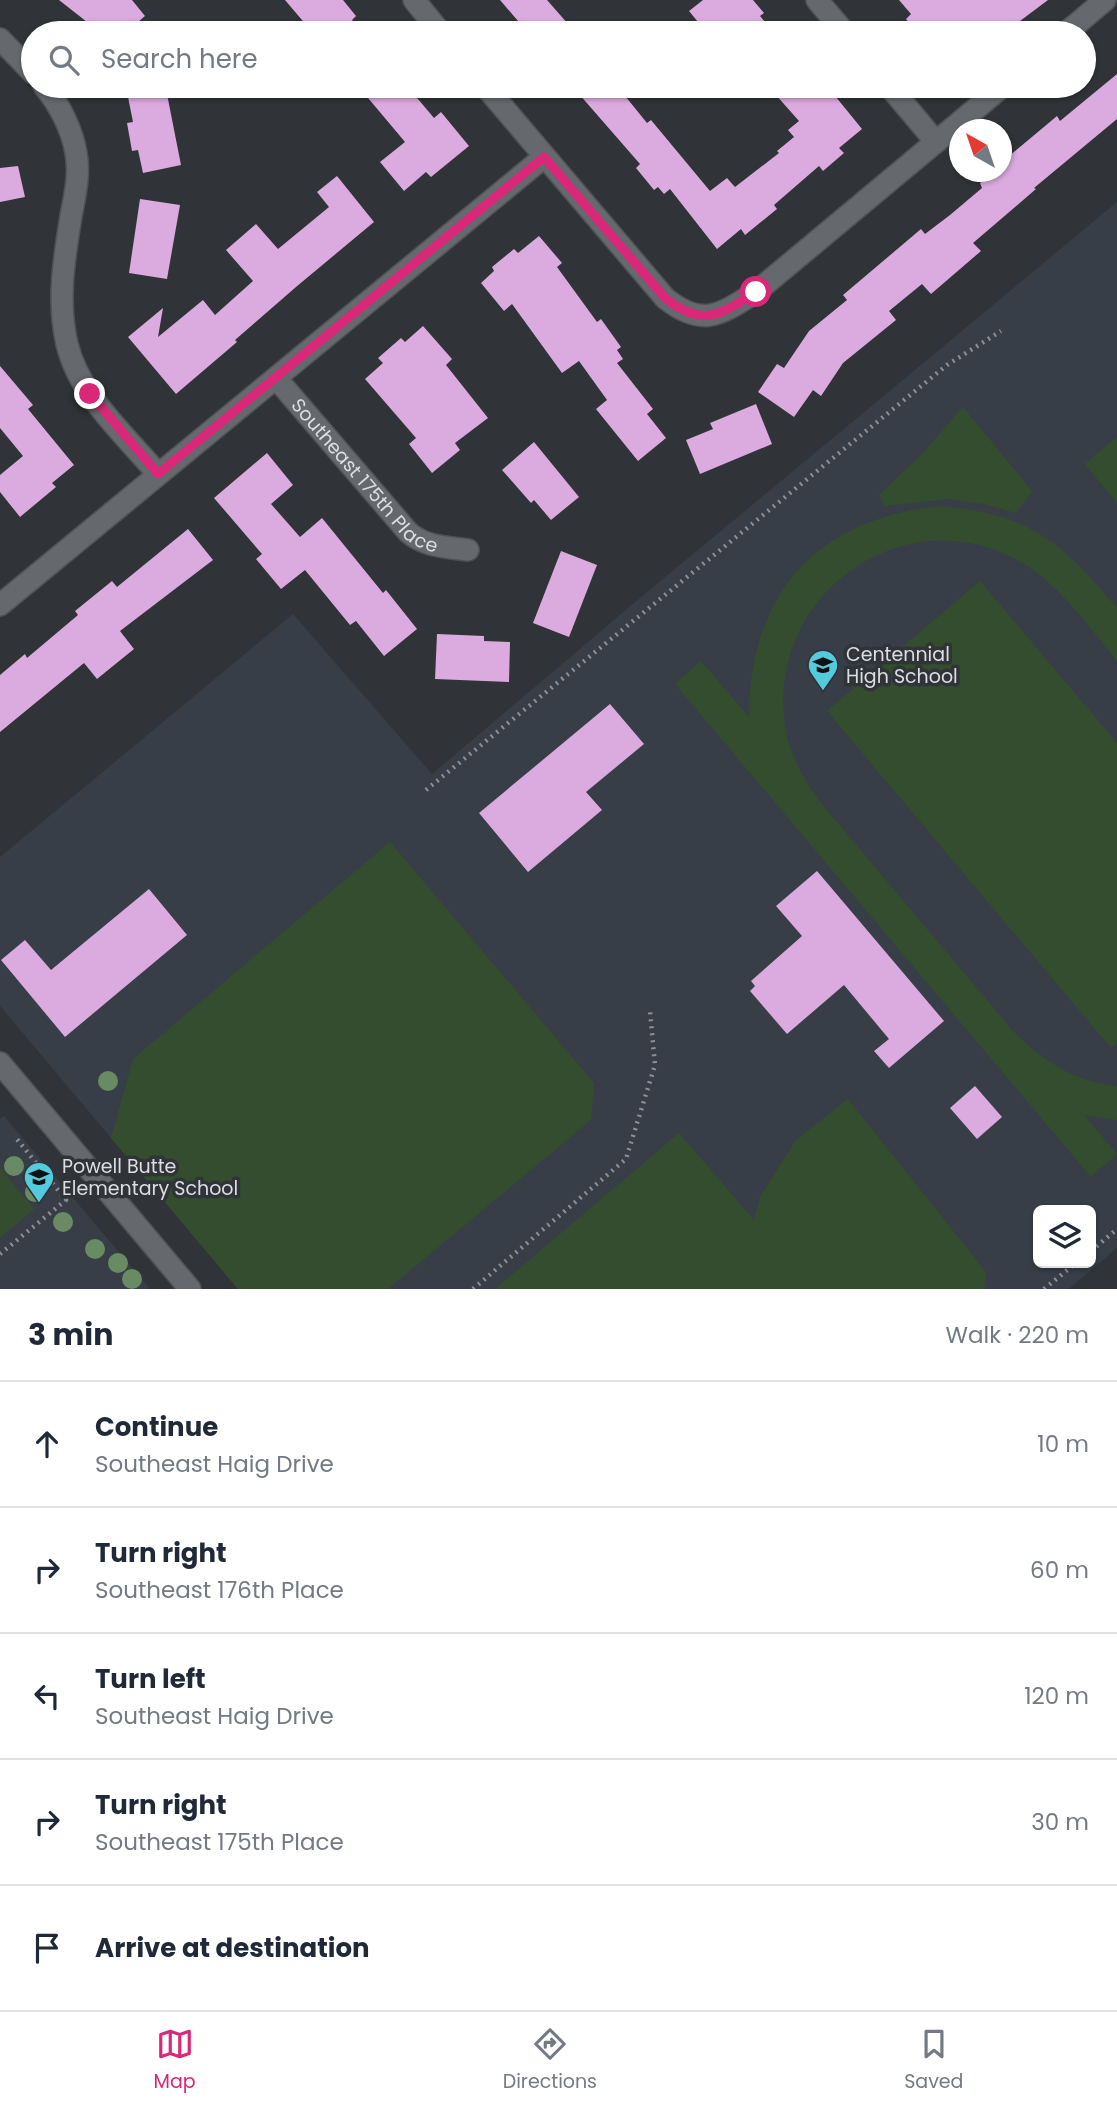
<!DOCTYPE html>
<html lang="en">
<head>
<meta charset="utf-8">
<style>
  body { margin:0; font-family:Poppins,sans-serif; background:#f6f6f7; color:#1f2937 }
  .controls { position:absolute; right:21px; bottom:21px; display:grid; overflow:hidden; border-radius:10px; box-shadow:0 2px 5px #0004 }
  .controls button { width:63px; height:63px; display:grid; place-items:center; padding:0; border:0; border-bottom:2px solid #e0e1e3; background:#fff; color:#1f2937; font:35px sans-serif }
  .compass { position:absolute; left:949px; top:119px; width:63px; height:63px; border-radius:50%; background:#fff; box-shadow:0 2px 5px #0004; rotate:320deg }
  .stop { position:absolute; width:21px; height:21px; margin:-16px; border:5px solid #db2777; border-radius:50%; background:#fff }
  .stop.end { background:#db2777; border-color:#fff; box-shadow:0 2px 7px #0008 }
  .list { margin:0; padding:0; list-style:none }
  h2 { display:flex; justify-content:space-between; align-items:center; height:91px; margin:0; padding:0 28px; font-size:30px }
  h2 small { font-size:23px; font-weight:400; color:#747a83 }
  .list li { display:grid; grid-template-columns:46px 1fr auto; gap:21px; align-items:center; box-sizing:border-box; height:126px; padding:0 28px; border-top:2px solid #e0e1e3 }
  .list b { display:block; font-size:26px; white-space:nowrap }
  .list p { margin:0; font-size:23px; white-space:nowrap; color:#747a83 }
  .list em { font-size:23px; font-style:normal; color:#747a83 }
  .icon { flex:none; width:38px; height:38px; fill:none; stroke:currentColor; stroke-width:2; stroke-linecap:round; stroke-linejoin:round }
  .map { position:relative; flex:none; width:1117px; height:1289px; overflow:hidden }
  .search { position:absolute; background:#fff; box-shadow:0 2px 5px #0004; left:21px; right:21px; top:21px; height:77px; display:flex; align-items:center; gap:18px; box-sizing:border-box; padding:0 24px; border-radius:38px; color:#747a83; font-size:26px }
  .sheet { height:721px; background:#fff }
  nav { display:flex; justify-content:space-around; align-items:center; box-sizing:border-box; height:98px; border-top:2px solid #e0e1e3; background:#fff; font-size:19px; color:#747a83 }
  nav a { display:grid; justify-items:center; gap:4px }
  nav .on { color:#db2777 }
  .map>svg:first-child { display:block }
  .built { fill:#373e47; fill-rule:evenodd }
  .green { fill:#354d2f }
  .building { fill:#dbaadf }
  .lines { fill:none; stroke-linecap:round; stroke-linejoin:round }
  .minor-casing { stroke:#4f5255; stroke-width:24 }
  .path { stroke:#8d8f93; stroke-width:4.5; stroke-dasharray:2 5; stroke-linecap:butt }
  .minor { stroke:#65686d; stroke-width:21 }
  .tree { fill:#688b64 }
  .route { stroke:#db2777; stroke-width:9 }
  .labels { text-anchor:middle; stroke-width:7; stroke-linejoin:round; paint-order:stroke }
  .street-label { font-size:19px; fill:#dcdee1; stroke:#303337 }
  .poi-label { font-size:19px; fill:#dcdee1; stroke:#303337; text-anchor:start }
</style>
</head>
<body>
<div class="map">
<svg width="1117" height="1289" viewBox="0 0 1117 1289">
  <rect width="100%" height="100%" fill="#303337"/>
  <!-- built -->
  <g class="built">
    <path d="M 1117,202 L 1117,1248 L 1069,1289 L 238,1289 L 0,1006 L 0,857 L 293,614 L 432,774 L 628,608 ZM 1038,1210 L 1091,1210 L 1091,1263 L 1038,1263 Z"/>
    <polygon points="4,1116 150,1289 0,1289 0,1119"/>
  </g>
  <!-- green -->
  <g class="green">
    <polygon points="963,407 1032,491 1016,513 984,504 950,499 884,506 879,495 922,454"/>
    <polygon points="1117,437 1117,503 1085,464"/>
    <path d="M 941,506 C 1030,514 1062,542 1117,608 L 1117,661 C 1088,626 1060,585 1021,562 C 904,495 766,595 785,726 C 789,755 804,779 820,802 L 1013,1031 C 1042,1060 1075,1082 1117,1086 L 1117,1120 L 1084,1115 L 1117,1154 L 1091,1177 L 675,684 L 701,661 L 749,717 C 749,593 818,518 941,506 Z"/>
    <polygon points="980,581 1117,743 1117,1043 1111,1048 827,711"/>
    <polygon points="390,842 594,1083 591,1120 388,1289 238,1289 111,1138 133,1059"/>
    <polygon points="848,1099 986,1272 984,1289 495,1289 679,1133 754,1220 760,1197 796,1140"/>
    <polygon points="0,1168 34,1209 0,1238"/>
  </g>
  <!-- building -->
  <g class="building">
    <polygon points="59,0 132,0 145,16 125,33 73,33 87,22"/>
    <polygon points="285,0 343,0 356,16 352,20 364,33 313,33"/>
    <polygon points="500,0 547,0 576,33 504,33 518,21"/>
    <polygon points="703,0 753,0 764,13 760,16 774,33 707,33 689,11"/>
    <polygon points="899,0 1048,0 1016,24 980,26 986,33 918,33 906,19 911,14"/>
    <polygon points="1117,74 1117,119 1034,188 1036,189 973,243 981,251 931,294 922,284 889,311 896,320 843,363 821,396 813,390 794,417 758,392 777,364 784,368 809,331 847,300 843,295 921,229 925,234 950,215 982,188 980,183 994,172 1002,172 1002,162 1057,116 1060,121"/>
    <polygon points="358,86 407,86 434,118 441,112 469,146 431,177 426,172 404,191 380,162 405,142"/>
    <polygon points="572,86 617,86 647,123 651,120 710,191 727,178 735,187 779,153 777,151 794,137 788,130 799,121 768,86 827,86 862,129 839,148 844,153 823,171 819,166 774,205 777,209 745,235 741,229 717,249 670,189 664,194 658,187 654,190 636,168 640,164"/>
    <polygon points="166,89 181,165 143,173 138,150 132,151 127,123 133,122 128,97"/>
    <polygon points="18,166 25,197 0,202 0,168"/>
    <polygon points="337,176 374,222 296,287 235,340 237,342 176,394 128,337 163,308 158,337 203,300 215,315 253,281 226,250 256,224 278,249 329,207 317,192"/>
    <polygon points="140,199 180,205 167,279 129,273"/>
    <polygon points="539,236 562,263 557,267 597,322 601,319 621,347 617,350 623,359 617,363 653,409 647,414 666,438 638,461 596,409 607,400 579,361 562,373 512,304 504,311 481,283 494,271 492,267 514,249 518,253"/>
    <polygon points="423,326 452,359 446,365 488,418 455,443 460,450 432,473 409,444 416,438 365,379 383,363 378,358 401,338 405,342"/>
    <polygon points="0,366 33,405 28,409 74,465 52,483 56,487 20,517 0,492 0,475 23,456 0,428"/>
    <polygon points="756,404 772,444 700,474 686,440 713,429 710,423"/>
    <polygon points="534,442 579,497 551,520 534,500 531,503 502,470"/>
    <polygon points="267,453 293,485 271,504 300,537 322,518 383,593 386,590 417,629 384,656 356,621 350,625 305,570 281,589 256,559 262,554 214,498"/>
    <polygon points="188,529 213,560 120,631 134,649 97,679 84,663 0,732 0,675 25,654 27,658 78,615 75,611 112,581 117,587"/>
    <polygon points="561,551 597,565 569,637 533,623"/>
    <polygon points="437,634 484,636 484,641 510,642 509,682 435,679"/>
    <polygon points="610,704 644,744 586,792 602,810 528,872 479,813"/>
    <polygon points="817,871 944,1021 889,1068 874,1051 889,1039 844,985 787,1034 750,991 755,986 751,981 802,936 776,906"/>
    <polygon points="149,889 187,935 65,1037 1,960 25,940 51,970"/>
    <polygon points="975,1086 1002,1117 977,1139 950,1108"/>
  </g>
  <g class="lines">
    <!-- minor casing -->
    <g class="minor-casing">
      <g id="minor">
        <polyline points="414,0 441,33"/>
        <polyline points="817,0 845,33"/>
        <polyline points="1066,33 1105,0"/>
        <polyline points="0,39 33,73"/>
        <path d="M 44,86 C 59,104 72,129 76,153 C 80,174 75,195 71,216 C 64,259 57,301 67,344 C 79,395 125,435 158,474"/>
        <path d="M 485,86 L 665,298 C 702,328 720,315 756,292 L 1003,86"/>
        <polyline points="889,86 936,142"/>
        <path id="s1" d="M 276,378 L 408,532 C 425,547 446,547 468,550"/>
        <polyline points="0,605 544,157"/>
        <polyline points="0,1063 190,1289"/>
      </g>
    </g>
    <!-- path -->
    <g class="path">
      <polyline points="426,790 947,365 1001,331"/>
      <polyline points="1091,1251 1117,1229"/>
      <polyline points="0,1254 66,1200 16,1138"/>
      <polyline points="473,1289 626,1159 655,1065 650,1011"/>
      <polyline points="1044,1289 1076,1263"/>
    </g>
    <!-- minor -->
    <use href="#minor" class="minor"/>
  </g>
  <!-- trees -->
  <g class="tree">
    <circle cx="108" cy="1081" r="10"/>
    <circle cx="14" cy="1166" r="10"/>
    <circle cx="35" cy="1192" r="10"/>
    <circle cx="63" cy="1222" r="10"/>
    <circle cx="95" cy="1249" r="10"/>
    <circle cx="118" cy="1263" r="10"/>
    <circle cx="132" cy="1279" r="10"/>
  </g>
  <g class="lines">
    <!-- route -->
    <path class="route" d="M 90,394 L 158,474 L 544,157 L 665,298 C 702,328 720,315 756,292"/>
  </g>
  <!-- icons -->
  <defs>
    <g id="school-pin" transform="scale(1.575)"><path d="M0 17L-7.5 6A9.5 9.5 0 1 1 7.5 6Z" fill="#54cadd" stroke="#303337"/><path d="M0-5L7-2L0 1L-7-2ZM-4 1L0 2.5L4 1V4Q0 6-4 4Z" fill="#111"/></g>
  </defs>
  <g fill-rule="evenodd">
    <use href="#school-pin" x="823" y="665"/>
    <use href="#school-pin" x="39" y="1177"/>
  </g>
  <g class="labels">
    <!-- street labels -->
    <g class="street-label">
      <text dy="7" stroke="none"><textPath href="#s1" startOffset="133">Southeast 175th Place</textPath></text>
    </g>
    <!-- poi labels -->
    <g class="poi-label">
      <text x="846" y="661">Centennial<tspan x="846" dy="22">High School</tspan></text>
      <text x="62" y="1173">Powell Butte<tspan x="62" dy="22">Elementary School</tspan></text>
    </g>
  </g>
</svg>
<div class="controls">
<button><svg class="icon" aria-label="layers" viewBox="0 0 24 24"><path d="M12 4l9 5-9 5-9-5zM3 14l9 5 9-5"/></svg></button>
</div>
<svg class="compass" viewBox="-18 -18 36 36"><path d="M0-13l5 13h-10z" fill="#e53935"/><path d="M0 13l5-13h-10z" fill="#747a83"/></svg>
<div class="stop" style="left:756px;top:292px"></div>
<div class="stop end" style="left:90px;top:394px"></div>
<div class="search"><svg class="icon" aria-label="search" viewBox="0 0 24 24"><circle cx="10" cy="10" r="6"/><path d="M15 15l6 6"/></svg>Search here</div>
</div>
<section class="sheet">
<h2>3 min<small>Walk · 220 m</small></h2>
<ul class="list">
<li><svg class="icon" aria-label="ahead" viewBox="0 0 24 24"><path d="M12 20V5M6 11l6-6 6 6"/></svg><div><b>Continue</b><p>Southeast Haig Drive</p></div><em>10 m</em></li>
<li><svg class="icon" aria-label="right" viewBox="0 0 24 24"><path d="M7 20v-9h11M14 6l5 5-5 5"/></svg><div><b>Turn right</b><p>Southeast 176th Place</p></div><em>60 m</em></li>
<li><svg class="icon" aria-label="left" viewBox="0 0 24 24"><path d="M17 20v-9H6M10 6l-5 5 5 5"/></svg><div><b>Turn left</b><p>Southeast Haig Drive</p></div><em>120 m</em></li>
<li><svg class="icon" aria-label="right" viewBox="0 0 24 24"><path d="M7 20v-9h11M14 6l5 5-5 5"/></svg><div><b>Turn right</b><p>Southeast 175th Place</p></div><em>30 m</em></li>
<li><svg class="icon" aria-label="arrive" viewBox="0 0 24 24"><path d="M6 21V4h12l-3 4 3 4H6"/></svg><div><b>Arrive at destination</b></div></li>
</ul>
</section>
<nav>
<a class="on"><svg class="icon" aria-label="map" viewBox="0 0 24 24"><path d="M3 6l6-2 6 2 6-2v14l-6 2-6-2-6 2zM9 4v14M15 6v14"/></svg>Map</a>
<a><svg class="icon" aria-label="directions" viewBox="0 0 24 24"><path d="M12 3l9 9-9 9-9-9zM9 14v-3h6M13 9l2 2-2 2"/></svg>Directions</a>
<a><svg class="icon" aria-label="saved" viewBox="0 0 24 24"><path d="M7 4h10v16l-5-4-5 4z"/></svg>Saved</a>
</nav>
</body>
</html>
